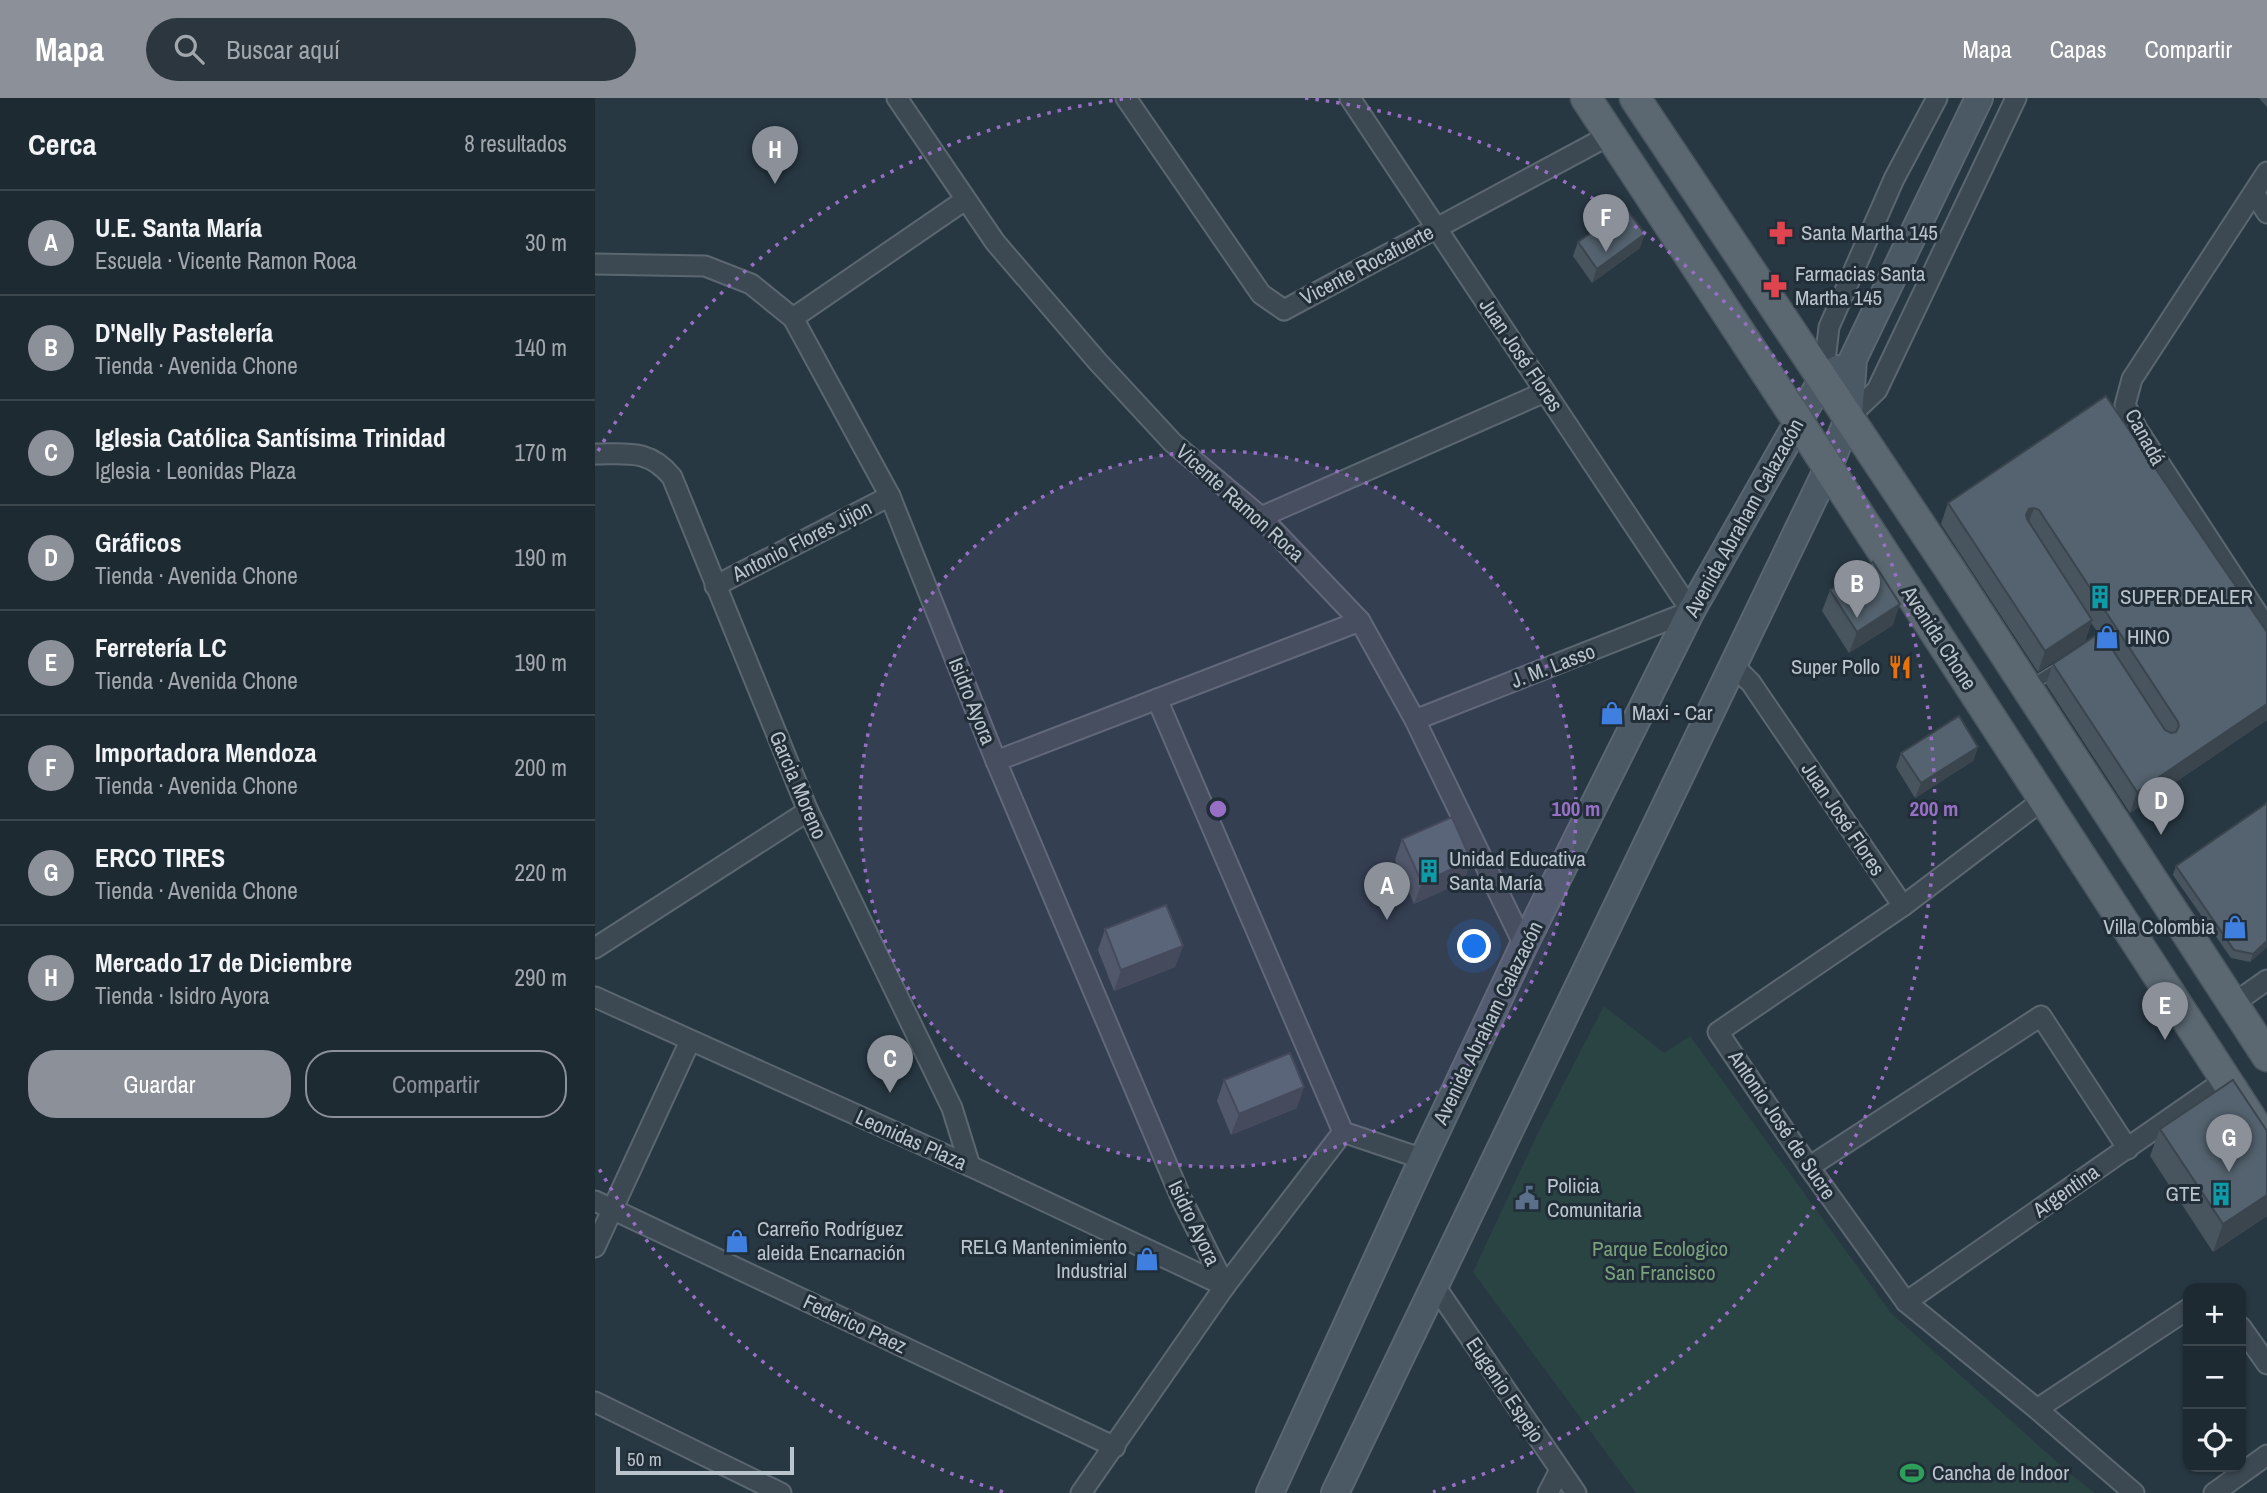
<!DOCTYPE html>
<html lang="es">
<head>
<meta charset="utf-8">
<style>
  body { margin:0; font-family:"Archivo Narrow",sans-serif; background:#2b363e; color:#f1f3f6 }
  .controls { position:absolute; right:21px; bottom:21px; display:grid; overflow:hidden; border-radius:14px; box-shadow:0 2px 5px #0004 }
  .controls button { width:63px; height:63px; display:grid; place-items:center; padding:0; border:0; border-bottom:2px solid #3c464d; background:#1e2a32; color:#f1f3f6; font:35px sans-serif }
  .scale { position:absolute; left:21px; bottom:18px; width:178px; box-sizing:border-box; padding-left:7px; border:4px solid #bac4cc; border-top:0; font-size:19px; line-height:24px; white-space:nowrap; color:#bac4cc; -webkit-text-stroke:5px #212e38; paint-order:stroke }
  .you { position:absolute; left:880px; top:849px; width:24px; height:24px; margin:-18px; border:5px solid #fff; border-radius:50%; background:#1a73e8; box-shadow:0 0 0 10px #1a73e833 }
  .badge { display:grid; place-items:center; width:46px; height:46px; border-radius:50%; background:#8c9099; color:#fff; font-size:23px; font-weight:700 }
  .pin { position:absolute; translate:-50% -58px; filter:drop-shadow(0 2px 4px #0008) }
  .pin::after { content:''; position:absolute; top:37px; width:24px; height:21px; background:inherit; clip-path:polygon(0 0,100% 0,50% 100%) }
  .list { margin:0; padding:0; list-style:none }
  h2 { display:flex; justify-content:space-between; align-items:center; height:91px; margin:0; padding:0 28px; font-size:30px }
  h2 small { font-size:23px; font-weight:400; color:#a1a7ac }
  .list li { display:grid; grid-template-columns:46px 1fr auto; gap:21px; align-items:center; box-sizing:border-box; height:105px; padding:0 28px; border-top:2px solid #3c464d }
  .list b { display:block; font-size:26px; white-space:nowrap }
  .list p { margin:0; font-size:23px; white-space:nowrap; color:#a1a7ac }
  .list em { font-size:23px; font-style:normal; color:#a1a7ac }
  .actions { display:flex; gap:14px; padding:21px 28px }
  .actions a { flex:1; padding:16px 0; border:2px solid #8c9099; border-radius:28px; text-align:center; font-size:24px; color:#8c9099 }
  .actions .main { background:#8c9099; color:#fff }
  .icon { flex:none; width:38px; height:38px; fill:none; stroke:currentColor; stroke-width:2; stroke-linecap:round; stroke-linejoin:round }
  .map { position:relative; flex:none; width:1672px; height:1395px; overflow:hidden }
  header { display:flex; align-items:center; gap:42px; box-sizing:border-box; height:98px; padding:0 35px; background:#8c9099; color:#fff }
  header strong { font-size:33px }
  nav { display:flex; gap:38px; margin-inline-start:auto; font-size:24px }
  .search { width:490px; height:63px; background:#2b363e; display:flex; align-items:center; gap:18px; box-sizing:border-box; padding:0 24px; border-radius:38px; color:#a1a7ac; font-size:26px }
  main { display:flex }
  aside { flex:1; background:#1e2a32 }
  .map>svg:first-child { display:block }
  .park { fill:#2a4443 }
  .lines { fill:none; stroke-linecap:round; stroke-linejoin:round }
  .lane-casing { stroke:#5b6770; stroke-width:13 }
  .street-casing { stroke:#5b6770; stroke-width:23 }
  .secondary-casing { stroke:#5b6770; stroke-width:30 }
  .primary-casing { stroke:#49555f; stroke-width:33 }
  .lane { stroke:#3d4952; stroke-width:10 }
  .street { stroke:#3d4952; stroke-width:19 }
  .secondary { stroke:#4b5965; stroke-width:26 }
  .primary { stroke:#5b6872; stroke-width:30 }
  .wall { fill:#48555f }
  .shaded-wall { fill:#3b454e }
  .building { fill:#54636f; stroke:#3b454e; stroke-width:2 }
  .ring { fill:none; stroke:#9770c5; stroke-width:3.5; stroke-dasharray:3.5 7 }
  .labels { text-anchor:middle; stroke-width:6; stroke-linejoin:round; paint-order:stroke }
  .poi-label { font-size:21px; fill:#bac4cc; stroke:#212e38; text-anchor:start }
  .street-label { font-size:21px; fill:#bac4cc; stroke:#212e38 }
  .park-label { font-size:21px; fill:#79a17c; stroke:#212e38 }
  .centre { fill:#9770c5; stroke:#212e38; stroke-width:3.5 }
  .ring-label { font-size:21px; text-anchor:middle; font-weight:bold; fill:#9770c5; stroke:#212e38; stroke-width:6; stroke-linejoin:round; paint-order:stroke }
</style>
</head>
<body>
<header>
<strong>Mapa</strong>
<div class="search"><svg class="icon" aria-label="search" viewBox="0 0 24 24"><circle cx="10" cy="10" r="6"/><path d="M15 15l6 6"/></svg>Buscar aquí</div>
<nav><a>Mapa</a><a>Capas</a><a>Compartir</a></nav>
</header>
<main>
<aside>
<h2>Cerca<small>8 resultados</small></h2>
<ul class="list">
<li><span class="badge">A</span><div><b>U.E. Santa María</b><p>Escuela · Vicente Ramon Roca</p></div><em>30 m</em></li>
<li><span class="badge">B</span><div><b>D'Nelly Pastelería</b><p>Tienda · Avenida Chone</p></div><em>140 m</em></li>
<li><span class="badge">C</span><div><b>Iglesia Católica Santísima Trinidad</b><p>Iglesia · Leonidas Plaza</p></div><em>170 m</em></li>
<li><span class="badge">D</span><div><b>Gráficos</b><p>Tienda · Avenida Chone</p></div><em>190 m</em></li>
<li><span class="badge">E</span><div><b>Ferretería LC</b><p>Tienda · Avenida Chone</p></div><em>190 m</em></li>
<li><span class="badge">F</span><div><b>Importadora Mendoza</b><p>Tienda · Avenida Chone</p></div><em>200 m</em></li>
<li><span class="badge">G</span><div><b>ERCO TIRES</b><p>Tienda · Avenida Chone</p></div><em>220 m</em></li>
<li><span class="badge">H</span><div><b>Mercado 17 de Diciembre</b><p>Tienda · Isidro Ayora</p></div><em>290 m</em></li>
</ul>
<div class="actions"><a class="main">Guardar</a><a>Compartir</a></div>
</aside>
<div class="map">
<svg width="1672" height="1395" viewBox="0 0 1672 1395">
  <rect width="100%" height="100%" fill="#283843"/>
  <!-- park -->
  <polygon class="park" points="1009,908 1069,955 1095,938 1296,1215 1473,1374 1500,1395 1041,1395 878,1174 944,1033"/>
  <g class="lines">
    <!-- lane casing -->
    <g class="lane-casing">
      <polyline id="lane" points="1435,588 1464,570"/>
    </g>
    <!-- street casing -->
    <g class="street-casing">
      <g id="street">
        <polyline points="302,0 400,144 503,264 578,345 666,419 765,523 820,622 929,847"/>
        <polyline points="531,0 666,196 689,212 1015,37"/>
        <polyline points="755,0 1096,513 820,622"/>
        <polyline points="1672,74 1537,281 1530,307 1542,331 1672,530"/>
        <polyline points="1659,95 1672,115"/>
        <polyline points="0,166 110,168 156,186 198,220 295,398 401,663 587,1102 630,1188"/>
        <polyline points="198,220 370,102"/>
        <polyline points="1228,280 1234,229 1299,81 1342,0"/>
        <polyline points="1254,319 1282,292 1421,0"/>
        <path d="M 0,356 C 33,356 54,351 77,379 L 213,713 L 357,1010 L 375,1068"/>
        <polyline points="666,419 950,294"/>
        <polyline points="120,488 295,398"/>
        <polyline points="1138,567 1156,585 1308,808"/>
        <polyline points="562,601 748,1034 828,1061"/>
        <polyline points="401,663 765,523"/>
        <polyline points="1449,701 1308,808 1123,934 1214,1069 1311,1204 1442,1311 1539,1395"/>
        <polyline points="0,850 213,713"/>
        <polyline points="0,899 375,1068 630,1188"/>
        <polyline points="1638,906 1672,882"/>
        <polyline points="1214,1069 1446,918 1533,1051"/>
        <polyline points="0,1103 520,1349"/>
        <polyline points="0,1149 95,943"/>
        <polyline points="840,1188 981,1395"/>
        <polyline points="1311,1204 1630,982"/>
        <polyline points="1646,1229 1672,1266"/>
        <polyline points="0,1304 186,1395"/>
        <polyline points="1442,1311 1593,1211"/>
        <polyline points="486,1395 630,1188 748,1034"/>
        <polyline points="953,1395 965,1372"/>
        <polyline points="1619,1395 1672,1357"/>
      </g>
    </g>
    <!-- secondary casing -->
    <g class="secondary-casing">
      <g id="secondary">
        <polyline points="675,1395 828,1061 929,847 1096,513 1228,280 1242,271"/>
        <polyline points="740,1395 1233,370 1254,319 1258,261 1384,0"/>
      </g>
    </g>
    <!-- primary casing -->
    <g class="primary-casing">
      <g id="primary">
        <polyline points="991,0 1203,323 1672,1045"/>
        <polyline points="1040,0 1354,470 1672,958"/>
      </g>
    </g>
    <!-- lane -->
    <use href="#lane" class="lane"/>
    <!-- street -->
    <use href="#street" class="street"/>
    <!-- secondary -->
    <use href="#secondary" class="secondary"/>
    <!-- primary -->
    <use href="#primary" class="primary"/>
  </g>
  <!-- wall -->
  <g class="wall">
    <polygon points="1664,0 1672,0 1672,9"/>
    <polygon points="983,144 1045,150 997,185 978,158"/>
    <polygon points="1511,298 1672,534 1672,622 1535,715 1451,586 1458,566 1504,536 1496,525 1490,543 1443,574 1346,426 1353,405"/>
    <polygon points="1235,492 1298,527 1254,555 1227,513"/>
    <polygon points="1383,649 1378,663 1320,700 1301,669 1306,655"/>
    <polygon points="807,741 876,762 869,783 819,806 800,762"/>
    <polygon points="1581,768 1672,849 1655,864 1636,860 1578,777"/>
    <polygon points="510,831 588,848 580,869 519,893 503,852"/>
    <polygon points="629,982 702,1010 636,1037 622,1003"/>
    <polygon points="1565,1031 1672,1033 1672,1118 1618,1154 1555,1058"/>
  </g>
  <!-- shaded-wall -->
  <g class="shaded-wall">
    <polygon points="1050,136 1045,150 997,185 1002,171"/>
    <polygon points="1439,410 1431,431 1431,417 1434,411"/>
    <polygon points="1305,506 1298,527 1254,555 1262,534"/>
    <polygon points="1497,522 1490,543 1443,574 1450,553"/>
    <polygon points="1672,606 1672,622 1535,715 1542,694"/>
    <polygon points="1383,649 1378,663 1320,700 1326,685"/>
    <polygon points="876,762 869,783 819,806 827,785"/>
    <polygon points="1672,843 1672,849 1655,864 1658,856"/>
    <polygon points="588,848 580,869 519,893 526,872"/>
    <polygon points="709,989 702,1010 636,1037 644,1016"/>
    <polygon points="1672,1097 1672,1118 1618,1154 1628,1126"/>
  </g>
  <!-- building -->
  <g class="building">
    <polygon points="1031,110 1050,136 1002,171 983,144"/>
    <polygon points="1511,298 1672,534 1672,606 1542,694 1458,566 1506,534 1570,632 1576,635 1581,634 1584,628 1583,624 1444,412 1439,410 1434,411 1431,417 1432,421 1497,522 1450,553 1353,405"/>
    <polygon points="1278,464 1305,506 1262,534 1235,492"/>
    <polygon points="1364,618 1383,649 1326,685 1306,655"/>
    <polygon points="1672,705 1672,843 1658,856 1639,852 1581,768"/>
    <polygon points="857,719 876,762 827,785 807,741"/>
    <polygon points="571,807 588,848 526,872 510,831"/>
    <polygon points="695,955 709,989 644,1016 629,982"/>
    <polygon points="1638,982 1672,1033 1672,1097 1628,1126 1565,1031"/>
  </g>
  <!-- distance rings -->
  <circle cx="623" cy="711" r="358" fill="#9770c5" fill-opacity=".12"/>
  <g class="ring">
    <circle cx="623" cy="711" r="358"/>
    <path d="M408 1394A716 716 0 0 1 3 1069M3 353A716 716 0 0 1 536 0M710 0A716 716 0 0 1 838 1394"/>
  </g>
  <!-- icons -->
  <defs>
    <g id="pharmacy-bare" transform="scale(1.89)"><path d="M-2-6h4v4h4v4h-4v4h-4v-4h-4v-4h4Z" fill="#e0444e" stroke="#212e38" stroke-width="2.5" paint-order="stroke"/></g>
    <g id="building-bare" transform="scale(1.89)"><path d="M-4-6H4V6H1V3H-1V6H-4ZM-2.5-4.3h1.7v1.8h-1.7ZM.8-4.3h1.7v1.8H.8ZM-2.5-1h1.7V.8h-1.7ZM.8-1h1.7V.8H.8Z" fill="#0f9aa8" stroke="#212e38" stroke-width="2.5" paint-order="stroke"/></g>
    <g id="shop-bare" transform="scale(1.89)"><path d="M-5-2.5h2.3a2.7 3.5 0 0 1 5.4 0H5L5.5 6h-11ZM-1.5-2.5h3a1.5 2.3 0 0 0-3 0Z" fill="#3f7fe0" stroke="#212e38" stroke-width="2.5" paint-order="stroke"/></g>
    <g id="restaurant-bare" transform="scale(1.89)"><path d="M-5-6h1v4h1v-4h1v4h1v-4h1v5L-1.5 .5V6h-2V.5L-5-1ZM5-6V6H3V1.5H1.5Q1.5-4 5-6Z" fill="#e8710a" stroke="#212e38" stroke-width="2.5" paint-order="stroke"/></g>
    <g id="civic-bare" transform="scale(1.89)"><path d="M-.6-6.5H3V-4.5H.6V-3L4-1V1h2V6H-6V1h2V-1L-.6-3ZM-1.2 2.5V6h2.4V2.5Z" fill="#5c6f8a" stroke="#212e38" stroke-width="2.5" paint-order="stroke"/></g>
    <g id="stadium-bare" transform="scale(1.89)"><path d="M0-5a6.5 5 0 1 0 0 10a6.5 5 0 1 0 0-10ZM-3.5-1.8h7v3.6h-7Z" fill="#2e9e5b" stroke="#212e38" stroke-width="2.5" paint-order="stroke"/></g>
  </defs>
  <g fill-rule="evenodd">
    <use href="#pharmacy-bare" x="1186" y="135"/>
    <use href="#pharmacy-bare" x="1180" y="188"/>
    <use href="#building-bare" x="1505" y="499"/>
    <use href="#shop-bare" x="1512" y="539"/>
    <use href="#restaurant-bare" x="1305" y="569"/>
    <use href="#shop-bare" x="1017" y="615"/>
    <use href="#building-bare" x="834" y="773"/>
    <use href="#shop-bare" x="1640" y="829"/>
    <use href="#building-bare" x="1626" y="1096"/>
    <use href="#civic-bare" x="932" y="1100"/>
    <use href="#shop-bare" x="142" y="1143"/>
    <use href="#shop-bare" x="552" y="1161"/>
    <use href="#stadium-bare" x="1317" y="1375"/>
  </g>
  <g class="labels">
    <!-- poi labels -->
    <g class="poi-label">
      <text x="1206" y="142">Santa Martha 145</text>
      <text x="1200" y="183">Farmacias Santa<tspan x="1200" dy="24">Martha 145</tspan></text>
      <text x="1525" y="506">SUPER DEALER</text>
      <text x="1532" y="546">HINO</text>
      <text x="1285" y="576" text-anchor="end">Super Pollo</text>
      <text x="1037" y="622">Maxi - Car</text>
      <text x="854" y="768">Unidad Educativa<tspan x="854" dy="24">Santa María</tspan></text>
      <text x="1620" y="836" text-anchor="end">Villa Colombia</text>
      <text x="952" y="1095">Policia<tspan x="952" dy="24">Comunitaria</tspan></text>
      <text x="1606" y="1103" text-anchor="end">GTE</text>
      <text x="162" y="1138">Carreño Rodríguez<tspan x="162" dy="24">aleida Encarnación</tspan></text>
      <text x="532" y="1156" text-anchor="end">RELG Mantenimiento<tspan x="532" dy="24">Industrial</tspan></text>
      <text x="1337" y="1382">Cancha de Indoor</text>
    </g>
    <!-- street labels -->
    <g class="street-label">
      <text transform="translate(772 167) rotate(-28)" y="7">Vicente Rocafuerte</text>
      <text transform="translate(926 257) rotate(56)" y="7">Juan José Flores</text>
      <text transform="translate(1550 339) rotate(61)" y="7">Canadá</text>
      <text transform="translate(645 405) rotate(42)" y="7">Vicente Ramon Roca</text>
      <text transform="translate(1149 420) rotate(-61)" y="7">Avenida Abraham Calazacón</text>
      <text transform="translate(207 443) rotate(-27)" y="7">Antonio Flores Jijon</text>
      <text transform="translate(1344 540) rotate(57)" y="7">Avenida Chone</text>
      <text transform="translate(958 568) rotate(-21)" y="7">J. M. Lasso</text>
      <text transform="translate(377 603) rotate(68)" y="7">Isidro Ayora</text>
      <text transform="translate(203 687) rotate(67)" y="7">Garcia Moreno</text>
      <text transform="translate(1248 721) rotate(56)" y="7">Juan José Flores</text>
      <text transform="translate(893 925) rotate(-64)" y="7">Avenida Abraham Calazacón</text>
      <text transform="translate(1187 1027) rotate(56)" y="7">Antonio José de Sucre</text>
      <text transform="translate(316 1042) rotate(24)" y="7">Leonidas Plaza</text>
      <text transform="translate(1471 1093) rotate(-35)" y="7">Argentina</text>
      <text transform="translate(599 1125) rotate(64)" y="7">Isidro Ayora</text>
      <text transform="translate(260 1226) rotate(25)" y="7">Federico Paez</text>
      <text transform="translate(910 1292) rotate(56)" y="7">Eugenio Espejo</text>
    </g>
    <!-- park labels -->
    <g class="park-label">
      <text x="1065" y="1158">Parque Ecologico<tspan x="1065" dy="24">San Francisco</tspan></text>
    </g>
  </g>
  <circle cx="623" cy="711" r="10" class="centre"/>
  <g class="ring-label">
    <text x="981" y="718">100 m</text>
    <text x="1339" y="718">200 m</text>
  </g>
</svg>
<div class="controls">
<button>+</button>
<button>−</button>
<button><svg class="icon" aria-label="locate" viewBox="0 0 24 24"><circle cx="12" cy="12" r="6"/><path d="M12 2v4M12 18v4M2 12h4M18 12h4"/></svg></button>
</div>
<div class="scale">50 m</div>
<div class="you"></div>
<div class="pin badge" style="left:792px;top:822px">A</div>
<div class="pin badge" style="left:1262px;top:520px">B</div>
<div class="pin badge" style="left:295px;top:995px">C</div>
<div class="pin badge" style="left:1566px;top:737px">D</div>
<div class="pin badge" style="left:1570px;top:942px">E</div>
<div class="pin badge" style="left:1011px;top:154px">F</div>
<div class="pin badge" style="left:1634px;top:1074px">G</div>
<div class="pin badge" style="left:180px;top:86px">H</div>
</div>
</main>
</body>
</html>
